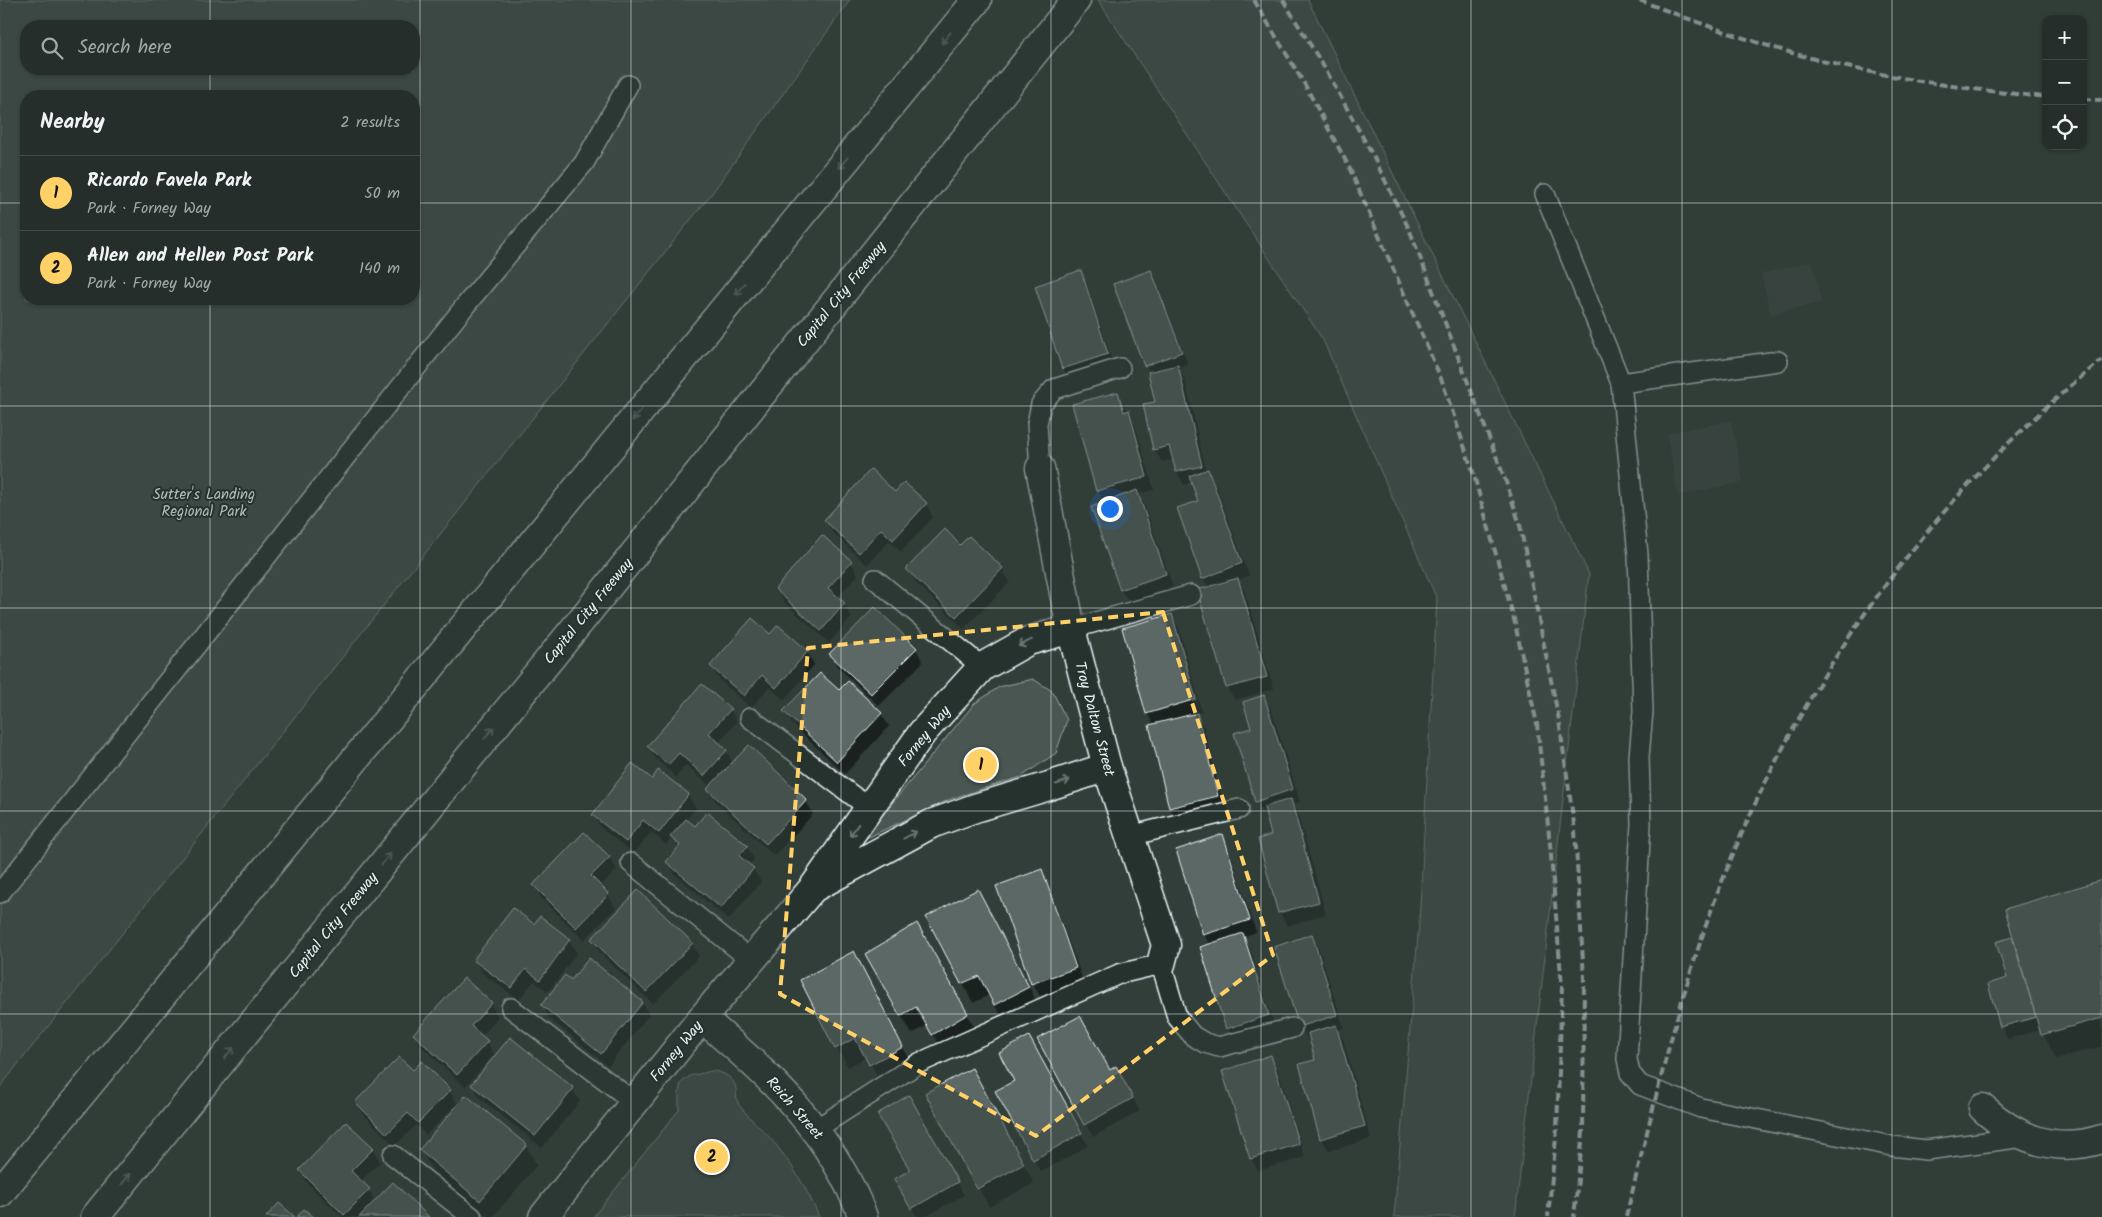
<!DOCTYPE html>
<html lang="en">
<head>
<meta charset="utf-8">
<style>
  body { margin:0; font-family:Kalam,sans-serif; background:#323a37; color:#f1f3f6 }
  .controls { position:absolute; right:15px; top:15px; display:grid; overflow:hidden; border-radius:10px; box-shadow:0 1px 4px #0004 }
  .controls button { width:45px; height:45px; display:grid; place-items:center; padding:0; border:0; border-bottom:1px solid #424a47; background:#262e2b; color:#f1f3f6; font:25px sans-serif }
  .you { position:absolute; left:1109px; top:508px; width:18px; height:18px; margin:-12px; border:4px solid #fff; border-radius:50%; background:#1a73e8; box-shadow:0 0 0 8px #1a73e833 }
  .badge { display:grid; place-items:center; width:32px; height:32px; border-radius:50%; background:#ffd166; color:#111; font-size:16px; font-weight:700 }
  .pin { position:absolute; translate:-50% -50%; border:2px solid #fff; box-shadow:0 1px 5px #0006 }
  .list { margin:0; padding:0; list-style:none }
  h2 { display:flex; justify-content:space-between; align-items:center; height:65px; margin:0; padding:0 20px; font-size:21px }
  h2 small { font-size:16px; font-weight:400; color:#a4a8a9 }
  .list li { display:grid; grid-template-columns:32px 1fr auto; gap:15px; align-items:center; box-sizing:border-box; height:75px; padding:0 20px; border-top:1px solid #424a47 }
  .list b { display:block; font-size:19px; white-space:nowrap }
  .list p { margin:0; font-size:16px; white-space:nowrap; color:#a4a8a9 }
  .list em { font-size:16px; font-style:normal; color:#a4a8a9 }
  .icon { flex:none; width:28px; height:28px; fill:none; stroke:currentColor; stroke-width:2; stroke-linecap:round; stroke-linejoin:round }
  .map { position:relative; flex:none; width:2102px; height:1217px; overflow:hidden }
  .search { position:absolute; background:#262e2b; box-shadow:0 1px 4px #0004; left:20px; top:20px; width:400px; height:55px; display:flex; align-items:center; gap:12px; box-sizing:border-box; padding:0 18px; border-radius:20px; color:#a4a8a9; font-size:19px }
  .panel { position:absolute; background:#262e2b; box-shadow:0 1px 4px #0004; left:20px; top:90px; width:400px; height:215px; border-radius:20px }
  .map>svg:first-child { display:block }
  .built { fill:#3f4b46 }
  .green { fill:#495651; stroke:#98a4a4; fill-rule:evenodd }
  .shadow { fill:#0007 }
  .building { fill:#5c6865; stroke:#e8f1f8 }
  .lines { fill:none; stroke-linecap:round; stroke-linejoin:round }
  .service-casing { stroke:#e8f1f8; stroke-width:22 }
  .minor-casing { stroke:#e8f1f8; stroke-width:31 }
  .motorway-casing { stroke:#e8f1f8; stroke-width:31 }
  .service { stroke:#26332d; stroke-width:19 }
  .minor { stroke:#26332d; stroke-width:28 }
  .motorway { stroke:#26332d; stroke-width:28 }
  .rail { stroke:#e8f1f8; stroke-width:4; stroke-dasharray:8 4; stroke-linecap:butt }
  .oneway { stroke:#6a7674 }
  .marked { fill:none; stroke:#ffd166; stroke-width:4; stroke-dasharray:10 6; stroke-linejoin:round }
  .grid { fill:none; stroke:#e8f1f8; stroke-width:1; stroke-opacity:0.55 }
  .labels { text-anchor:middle; stroke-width:4; stroke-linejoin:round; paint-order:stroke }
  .street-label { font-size:15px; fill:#e8f1f8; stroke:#26332d }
  .park-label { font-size:15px; fill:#b0bbbe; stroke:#26332d }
</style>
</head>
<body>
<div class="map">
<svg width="2102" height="1217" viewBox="0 0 2102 1217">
  <rect width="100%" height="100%" fill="#323e39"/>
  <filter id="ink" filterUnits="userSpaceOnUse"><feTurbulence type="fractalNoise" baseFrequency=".02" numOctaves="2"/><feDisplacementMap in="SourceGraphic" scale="10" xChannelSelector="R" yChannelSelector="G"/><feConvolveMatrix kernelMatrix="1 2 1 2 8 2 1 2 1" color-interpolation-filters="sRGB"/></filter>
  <g filter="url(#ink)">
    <!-- built -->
    <g class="built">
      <polygon points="1812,262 1821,302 1771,314 1761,274"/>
      <polygon points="1731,421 1743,482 1678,495 1667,433"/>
    </g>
    <!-- green -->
    <g class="green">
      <path d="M 0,0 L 850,0 L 712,193 L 0,1087 ZM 26,26 L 414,26 L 414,69 L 26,69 ZM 26,96 L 414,96 L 414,299 L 26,299 Z"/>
      <polygon points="1098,0 1308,0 1589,574 1515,1217 1394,1217 1419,923 1437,599 1323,340"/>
      <polygon points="1033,679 1052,691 1067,720 1056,753 1021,777 953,798 862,840 974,704 999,687"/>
      <path d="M 712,1071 C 720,1072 727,1074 732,1080 C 739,1088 734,1097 739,1105 C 748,1117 761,1128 771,1139 C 790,1161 808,1190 819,1217 L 593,1217 L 679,1110 L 679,1093 L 681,1083 L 690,1076 Z"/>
    </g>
    <!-- shadow -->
    <g class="shadow">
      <polygon points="1080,272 1087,285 1114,367 1070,381 1063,369 1036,286"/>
      <polygon points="1151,272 1158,285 1188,365 1178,369 1185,379 1206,471 1215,483 1249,576 1238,580 1245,592 1274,689 1235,700 1227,688 1199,591 1209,588 1203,578 1199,502 1192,482 1184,485 1177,472 1174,459 1162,462 1154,449 1157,402 1150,374 1115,285"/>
      <polygon points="1118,393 1127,412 1135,425 1154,490 1138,494 1144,504 1173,587 1129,602 1121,590 1093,507 1105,503 1098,491 1074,405"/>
      <polygon points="895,493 926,504 933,517 901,552 889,541 867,565 833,533 825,520"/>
      <polygon points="969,537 1002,569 1010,582 964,629 915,582 908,569 960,546"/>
      <polygon points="851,562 858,575 837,598 844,604 852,617 829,643 784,602 776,589"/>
      <polygon points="1172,616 1179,628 1202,712 1196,714 1204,727 1224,809 1177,820 1170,808 1154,725 1147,713"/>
      <polygon points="771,635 807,652 814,665 784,700 769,687 751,708 719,679 711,666"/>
      <polygon points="916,649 923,662 879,706 838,667 831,654"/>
      <polygon points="1264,696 1271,709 1300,802 1293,805 1298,814 1326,914 1287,926 1280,913 1259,840 1273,836 1267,813 1264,814 1256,801"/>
      <polygon points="730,709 737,722 718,743 726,751 733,763 806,801 813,814 774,856 716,802 708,789 711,787 686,765 676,777 656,759 648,746"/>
      <polygon points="785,712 881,714 889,726 845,774 792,724"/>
      <polygon points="658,772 688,795 696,808 686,820 695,828 747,846 754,859 749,866 753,869 761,882 729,920 675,875 668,863 679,849 672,838 666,845 651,832 634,854 601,828 593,815 652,780"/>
      <polygon points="1222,836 1229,849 1256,932 1243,937 1249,947 1275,1028 1235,1041 1228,1028 1210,945 1204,934"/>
      <polygon points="609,857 617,870 600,887 608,895 616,908 584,940 541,898 534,885"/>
      <polygon points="1041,871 1048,884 1083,981 1040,996 1032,983"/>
      <polygon points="2102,882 2102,1046 2056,1059 2041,1030 2008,1039 2001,1026 2008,979 2012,938 2016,943"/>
      <polygon points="989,910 1039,1006 1006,1024 989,995 973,1003 928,917"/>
      <polygon points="541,918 569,940 577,953 548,992 534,981 519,1000 482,973 475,960 534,926"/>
      <polygon points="917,925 978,1034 944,1053 928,1025 912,1034 866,954"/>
      <polygon points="1311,936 1319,949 1344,1028 1337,1030 1343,1039 1371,1139 1329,1151 1321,1138 1317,1060 1311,1038 1308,1039 1300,1027"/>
      <polygon points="592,939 692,943 699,956 653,1004 599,952"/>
      <polygon points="864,972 913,1067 881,1083 867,1057 848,1067 837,1048"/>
      <polygon points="571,981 642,1002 649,1015 608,1066 549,1018 542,1005"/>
      <polygon points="491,1004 498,1017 481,1037 487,1042 494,1055 465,1087 422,1047 414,1034"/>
      <polygon points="1039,1040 1110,1071 1116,1068 1140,1111 1093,1137"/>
      <polygon points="1036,1050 1088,1146 1041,1172 1034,1160 1016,1081"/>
      <polygon points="1271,1057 1278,1070 1305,1157 1258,1171 1251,1158"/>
      <polygon points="413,1072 450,1091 457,1104 426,1135 416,1125 395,1146 363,1114 356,1102"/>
      <polygon points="473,1086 573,1089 580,1101 542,1148 480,1098"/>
      <polygon points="982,1088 1034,1183 989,1207 927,1094"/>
      <polygon points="909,1097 964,1195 925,1217 917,1217 896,1180 911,1171"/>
      <polygon points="526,1146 537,1165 493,1217 488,1217 432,1170 421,1150"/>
      <polygon points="373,1149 380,1162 360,1182 369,1190 375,1202 427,1217 342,1217 307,1183 300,1170"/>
    </g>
    <!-- building -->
    <g class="building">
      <polygon points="1081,270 1108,354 1062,369 1035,286"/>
      <polygon points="1151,270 1182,352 1144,366 1113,284"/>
      <polygon points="1178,365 1202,466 1176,472 1169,446 1153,450 1143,404 1155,402 1148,372"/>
      <polygon points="1118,392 1124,412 1129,410 1147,477 1096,491 1072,404"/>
      <polygon points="871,469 895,492 904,482 927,503 893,540 881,529 859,553 824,520"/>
      <polygon points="1208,469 1242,563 1202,579 1177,508 1198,501 1189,476"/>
      <polygon points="1137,490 1166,574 1120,590 1091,507"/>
      <polygon points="945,529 960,545 969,536 1003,568 956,617 906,569"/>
      <polygon points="822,535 852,561 828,588 845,603 821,631 775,589"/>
      <polygon points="1238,578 1267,677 1226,688 1197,590"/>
      <polygon points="875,607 917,648 871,694 829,654"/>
      <polygon points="1172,614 1196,699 1146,714 1122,628"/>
      <polygon points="752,618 770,634 778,625 808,651 776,688 762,675 744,696 710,666"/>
      <polygon points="820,673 839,690 848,681 882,713 837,762 783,711"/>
      <polygon points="702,684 731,709 709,733 727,750 704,776 679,753 668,765 647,746"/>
      <polygon points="1264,695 1293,789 1255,802 1234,733 1251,728 1243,702"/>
      <polygon points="1197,713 1218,796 1169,808 1149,725"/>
      <polygon points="749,745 807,800 766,844 707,789"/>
      <polygon points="632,763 652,779 658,770 689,794 659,833 643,820 626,842 592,815"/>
      <polygon points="1291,799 1319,902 1278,913 1258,839 1271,835 1264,807"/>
      <polygon points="707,812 748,846 739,856 754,868 721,908 666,862 680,845 670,837 686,819 695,826"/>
      <polygon points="584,832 610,857 591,876 609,894 576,928 533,885"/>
      <polygon points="1223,834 1250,920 1203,935 1176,850"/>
      <polygon points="1042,869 1076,968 1031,984 996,886"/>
      <polygon points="2102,880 2102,1018 2041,1035 2005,909"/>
      <polygon points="978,889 1029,987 994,1005 979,976 961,984 926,917"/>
      <polygon points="638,890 693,943 646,992 591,939"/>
      <polygon points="513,908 534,924 540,916 570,939 540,980 526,969 511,988 473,960"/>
      <polygon points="917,923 968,1014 932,1035 916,1007 900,1016 865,954"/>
      <polygon points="1243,933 1269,1015 1226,1029 1200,947"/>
      <polygon points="1312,934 1337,1015 1299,1027 1274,947"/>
      <polygon points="2012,937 2036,1017 2000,1027 1988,984 2007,978 1996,942"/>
      <polygon points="854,951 903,1047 869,1065 855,1038 835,1049 800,980"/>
      <polygon points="589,958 643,1002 601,1054 541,1005 565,975 571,980"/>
      <polygon points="464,978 492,1003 471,1026 488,1041 457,1075 413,1034"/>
      <polygon points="1080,1016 1110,1070 1116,1066 1133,1098 1084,1125 1037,1039"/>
      <polygon points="1336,1025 1365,1126 1320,1139 1299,1064 1315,1060 1308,1033"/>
      <polygon points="1029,1036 1082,1133 1033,1160 995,1091 1014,1081 999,1053"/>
      <polygon points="510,1037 574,1088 535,1136 471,1085"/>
      <polygon points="1271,1055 1299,1144 1250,1159 1222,1071"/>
      <polygon points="399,1057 413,1070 422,1061 451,1090 418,1123 408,1113 387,1134 355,1102"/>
      <polygon points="972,1068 1024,1164 977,1189 925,1093"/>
      <polygon points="466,1095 527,1145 480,1201 419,1150"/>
      <polygon points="909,1095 958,1182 911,1209 894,1179 910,1170 877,1114"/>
      <polygon points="346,1122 374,1148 351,1171 370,1189 344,1215 299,1170"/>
      <polygon points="393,1182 429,1217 359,1217"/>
      <polygon points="279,1203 295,1217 266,1217"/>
      <polygon points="304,1209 314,1217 297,1217"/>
    </g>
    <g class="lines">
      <!-- service casing -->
      <g class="service-casing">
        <g id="service">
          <polyline points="1545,194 1621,383 1778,361"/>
          <polyline points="1621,383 1638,555 1643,711 1639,757 1641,824 1627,1059 1630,1073 1640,1085 1701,1108 1892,1146 1926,1150 2024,1137"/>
          <polyline points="1040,468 1037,424 1041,404 1054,389 1120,368"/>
          <polyline points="875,579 982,667"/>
          <polyline points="1071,629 1191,595"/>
          <polyline points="750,718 869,808"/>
          <polyline points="1130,836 1239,809"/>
          <polyline points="631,863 751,960"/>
          <polyline points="0,893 465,306 584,163 628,85"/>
          <polyline points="511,1008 634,1102"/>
          <polyline points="816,1129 919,1063 1119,974 1161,964 1177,1017 1193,1036 1205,1043 1219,1047 1292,1028"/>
          <polyline points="393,1155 472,1217"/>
        </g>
      </g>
      <!-- minor casing -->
      <g class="minor-casing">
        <g id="minor">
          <polyline points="1040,468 1071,629 1107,767 1166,945 1161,964"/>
          <polyline points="1071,629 1028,641 982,667 922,733 813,888 931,824 975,808 1049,786 1107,767"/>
          <path d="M 702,1018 C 770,1076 831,1131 863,1217"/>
          <path d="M 1983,1108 C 2017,1139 2055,1154 2102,1139"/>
          <polyline points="543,1217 702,1018 813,888"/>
        </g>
      </g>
      <!-- motorway casing -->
      <g class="motorway-casing">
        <g id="motorway">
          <polyline points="0,1193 977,0"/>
          <polyline points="95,1217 583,618 1076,0"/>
        </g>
      </g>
      <!-- service -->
      <use href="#service" class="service"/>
      <!-- minor -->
      <use href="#minor" class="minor"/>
      <!-- motorway -->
      <use href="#motorway" class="motorway"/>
      <!-- rail -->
      <g class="rail">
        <polyline points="1254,0 1305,85 1349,167 1442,381 1473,472 1514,619 1537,724 1550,844 1562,987 1557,1128 1548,1217"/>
        <polyline points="1283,0 1327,72 1373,156 1410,231 1506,482 1520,525 1559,720 1575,831 1584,978 1583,1132 1574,1217"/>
        <path d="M 1639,0 C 1698,23 1759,45 1822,61 C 1895,79 1971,90 2046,97"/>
        <polyline points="2083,99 2102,100"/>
        <path d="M 1626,1217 C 1650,1121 1672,1025 1704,931 C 1780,708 1918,507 2102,360"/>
      </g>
    </g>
    <!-- one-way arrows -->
    <defs><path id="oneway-shaft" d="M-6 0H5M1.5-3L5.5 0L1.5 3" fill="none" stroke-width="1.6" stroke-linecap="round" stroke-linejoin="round" transform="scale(1.25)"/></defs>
    <g class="oneway">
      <use href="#oneway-shaft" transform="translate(946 38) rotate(129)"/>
      <use href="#oneway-shaft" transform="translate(843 163) rotate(129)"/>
      <use href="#oneway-shaft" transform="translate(740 289) rotate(129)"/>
      <use href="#oneway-shaft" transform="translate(637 415) rotate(129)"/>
      <use href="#oneway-shaft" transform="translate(1025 643) rotate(154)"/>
      <use href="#oneway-shaft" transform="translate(489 733) rotate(-51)"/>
      <use href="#oneway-shaft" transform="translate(1063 782) rotate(-19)"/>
      <use href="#oneway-shaft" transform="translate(854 830) rotate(125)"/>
      <use href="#oneway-shaft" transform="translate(910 835) rotate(-28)"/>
      <use href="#oneway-shaft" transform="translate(386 859) rotate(-51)"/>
      <use href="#oneway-shaft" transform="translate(229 1053) rotate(-51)"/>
      <use href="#oneway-shaft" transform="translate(126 1179) rotate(-51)"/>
    </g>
  </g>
  <!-- marked area -->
  <path d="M0 0H2102V1217H0ZM 1163,612 L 1273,955 L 1036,1136 L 780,994 L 808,648 Z" fill="#323e39" fill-opacity=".55" fill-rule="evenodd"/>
  <path class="marked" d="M 1163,612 L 1273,955 L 1036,1136 L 780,994 L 808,648 Z"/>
  <!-- grid -->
  <path class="grid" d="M 210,0 L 210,26M 420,0 L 420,1217M 631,0 L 631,1217M 841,0 L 841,1217M 1051,0 L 1051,1217M 1261,0 L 1261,1217M 1471,0 L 1471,1217M 1682,0 L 1682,1217M 1892,0 L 1892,1217M 210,69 L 210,96M 0,203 L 26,203M 414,203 L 2102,203M 210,299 L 210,1217M 0,406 L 2102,406M 0,608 L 2102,608M 0,811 L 2102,811M 0,1014 L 2102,1014"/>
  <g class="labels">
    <!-- street labels -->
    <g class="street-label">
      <text transform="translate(841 294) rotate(-51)" y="5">Capital City Freeway</text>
      <text transform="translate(588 611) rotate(-51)" y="5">Capital City Freeway</text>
      <text transform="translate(1095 719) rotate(75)" y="5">Troy Dalton Street</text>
      <text transform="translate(924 736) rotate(-51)" y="5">Forney Way</text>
      <text transform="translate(333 925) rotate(-51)" y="5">Capital City Freeway</text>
      <text transform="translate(676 1051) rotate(-51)" y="5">Forney Way</text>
      <text transform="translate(795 1108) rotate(49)" y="5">Reich Street</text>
    </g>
    <!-- park labels -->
    <g class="park-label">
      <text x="204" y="499">Sutter's Landing<tspan x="204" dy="17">Regional Park</tspan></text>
    </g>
  </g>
</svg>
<div class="controls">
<button>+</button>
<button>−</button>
<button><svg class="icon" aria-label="locate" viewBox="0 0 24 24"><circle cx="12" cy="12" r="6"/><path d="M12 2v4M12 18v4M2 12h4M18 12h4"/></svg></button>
</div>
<div class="you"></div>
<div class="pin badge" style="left:981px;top:765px">1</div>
<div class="pin badge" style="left:712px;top:1157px">2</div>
<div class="search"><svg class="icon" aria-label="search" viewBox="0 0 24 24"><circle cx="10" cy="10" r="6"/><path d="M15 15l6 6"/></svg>Search here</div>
<section class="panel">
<h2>Nearby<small>2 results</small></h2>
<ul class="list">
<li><span class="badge">1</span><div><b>Ricardo Favela Park</b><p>Park · Forney Way</p></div><em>50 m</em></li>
<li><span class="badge">2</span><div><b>Allen and Hellen Post Park</b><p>Park · Forney Way</p></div><em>140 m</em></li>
</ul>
</section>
</div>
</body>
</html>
